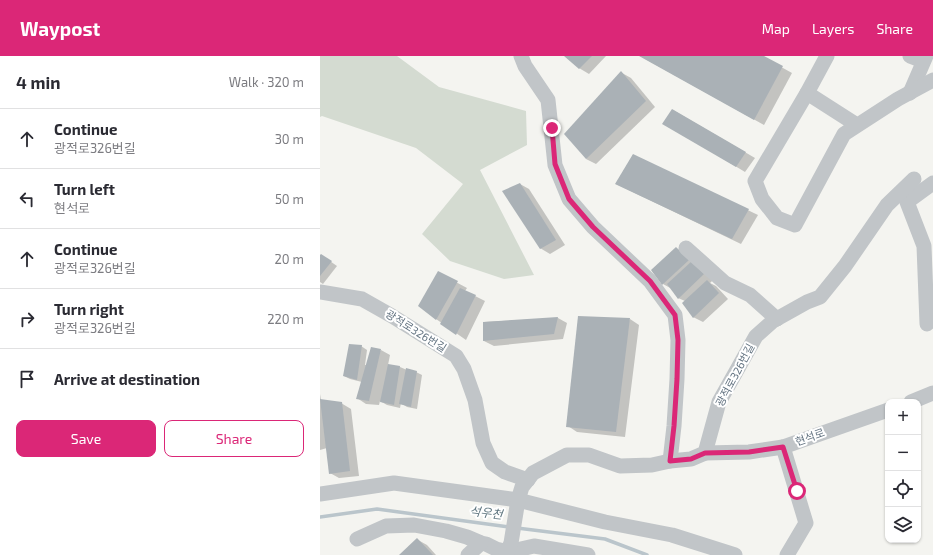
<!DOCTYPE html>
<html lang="en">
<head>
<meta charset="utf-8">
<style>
  body { margin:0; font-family:"Exo 2","Noto Sans KR",sans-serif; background:#f2f2f3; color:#2b2b33 }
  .controls { position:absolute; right:12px; bottom:12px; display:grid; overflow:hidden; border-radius:8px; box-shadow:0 1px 3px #0004 }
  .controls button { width:36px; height:36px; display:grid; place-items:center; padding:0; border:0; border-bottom:1px solid #e1e1e2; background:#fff; color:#2b2b33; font:20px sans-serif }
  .stop { position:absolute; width:12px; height:12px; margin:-9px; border:3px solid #db2777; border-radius:50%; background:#fff }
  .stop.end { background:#db2777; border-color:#fff; box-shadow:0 1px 4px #0008 }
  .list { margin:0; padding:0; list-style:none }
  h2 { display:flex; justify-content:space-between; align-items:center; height:52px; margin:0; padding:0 16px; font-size:17px }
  h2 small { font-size:13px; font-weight:400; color:#7c7c81 }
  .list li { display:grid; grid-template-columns:26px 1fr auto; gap:12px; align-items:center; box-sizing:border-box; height:60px; padding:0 16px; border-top:1px solid #e1e1e2 }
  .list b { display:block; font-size:15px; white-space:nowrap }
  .list p { margin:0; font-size:13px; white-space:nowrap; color:#7c7c81 }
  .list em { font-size:13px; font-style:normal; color:#7c7c81 }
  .actions { display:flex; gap:8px; padding:12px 16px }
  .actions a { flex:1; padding:9px 0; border:1px solid #db2777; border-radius:8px; text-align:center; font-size:14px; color:#db2777 }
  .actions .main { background:#db2777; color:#fff }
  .icon { flex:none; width:22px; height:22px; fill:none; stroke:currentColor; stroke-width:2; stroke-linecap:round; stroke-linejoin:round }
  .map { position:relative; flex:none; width:613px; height:499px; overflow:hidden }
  header { display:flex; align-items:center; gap:24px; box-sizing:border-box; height:56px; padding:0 20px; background:#db2777; color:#fff }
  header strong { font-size:19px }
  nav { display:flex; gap:22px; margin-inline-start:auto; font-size:14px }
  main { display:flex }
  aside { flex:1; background:#fff }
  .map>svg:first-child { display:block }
  .green { fill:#d4dbd1 }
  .shadow { fill:#0003 }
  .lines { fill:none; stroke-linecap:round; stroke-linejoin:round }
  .stream { stroke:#bac5cb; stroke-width:3.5 }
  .building { fill:#aab1b6 }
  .minor { stroke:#c1c5c8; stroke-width:15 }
  .route { stroke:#db2777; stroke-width:5 }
  .labels { text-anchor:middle; stroke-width:4; stroke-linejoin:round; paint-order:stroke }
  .street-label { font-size:11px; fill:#637381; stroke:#fff }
  .water-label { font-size:12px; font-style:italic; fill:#5e757f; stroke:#fff }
</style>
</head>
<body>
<header>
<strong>Waypost</strong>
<nav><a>Map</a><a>Layers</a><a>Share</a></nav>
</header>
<main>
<aside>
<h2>4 min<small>Walk · 320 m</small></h2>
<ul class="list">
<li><svg class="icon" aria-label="ahead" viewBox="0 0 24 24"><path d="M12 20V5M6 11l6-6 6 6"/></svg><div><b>Continue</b><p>광적로326번길</p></div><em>30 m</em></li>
<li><svg class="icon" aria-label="left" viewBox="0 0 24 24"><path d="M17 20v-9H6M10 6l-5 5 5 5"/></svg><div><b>Turn left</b><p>현석로</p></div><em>50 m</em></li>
<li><svg class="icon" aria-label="ahead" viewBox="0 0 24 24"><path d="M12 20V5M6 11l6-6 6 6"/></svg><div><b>Continue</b><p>광적로326번길</p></div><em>20 m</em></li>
<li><svg class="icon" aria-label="right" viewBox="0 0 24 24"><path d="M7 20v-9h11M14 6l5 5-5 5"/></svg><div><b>Turn right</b><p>광적로326번길</p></div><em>220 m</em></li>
<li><svg class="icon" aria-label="arrive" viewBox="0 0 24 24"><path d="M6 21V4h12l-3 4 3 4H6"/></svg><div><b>Arrive at destination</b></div></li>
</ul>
<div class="actions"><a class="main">Save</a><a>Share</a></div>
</aside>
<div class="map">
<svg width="613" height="499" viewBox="0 0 613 499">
  <rect width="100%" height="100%" fill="#f4f4f0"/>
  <!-- green -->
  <polygon class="green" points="0,0 77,0 119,31 206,55 207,89 160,114 214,219 184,223 130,205 102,178 143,128 96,92 2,60 0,61"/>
  <!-- shadow -->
  <g class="shadow">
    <polygon points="245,0 286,0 269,18 259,12"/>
    <polygon points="320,0 441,0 472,17 444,69"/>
    <polygon points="302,17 311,22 335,51 276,108 266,103"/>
    <polygon points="353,54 435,102 425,116 344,67"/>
    <polygon points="313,99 438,159 421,188 296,128"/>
    <polygon points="200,128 209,133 245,189 230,198 220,192"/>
    <polygon points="356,192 366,198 393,224 390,227 396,230 408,243 383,266 373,261 365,245 358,242 352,233 343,228"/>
    <polygon points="0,200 7,203 17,210 3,228 0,226"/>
    <polygon points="119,217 147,232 145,235 165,245 146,284 116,263"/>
    <polygon points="238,262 247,267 243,283 174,290 164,285 164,266"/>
    <polygon points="310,263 319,269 305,381 257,376 248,370"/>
    <polygon points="41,290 47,294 45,309 46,309 61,294 70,299 68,309 80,311 87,314 96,316 102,319 97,353 87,351 81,347 80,352 67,349 60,345 59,349 46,348 37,342 42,326 30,323 24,320"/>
    <polygon points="0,338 1,344 21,347 31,353 39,420 19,422 10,417 7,392 0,394"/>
    <polygon points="98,484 107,489 116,499 81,499"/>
  </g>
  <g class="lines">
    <!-- stream -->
    <g class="stream">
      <polyline points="0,461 57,453 189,471"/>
      <polyline points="197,472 285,483 327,499"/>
    </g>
  </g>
  <!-- building -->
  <g class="building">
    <polygon points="244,0 272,0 259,13"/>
    <polygon points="319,0 444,0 463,10 434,64"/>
    <polygon points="301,15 326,45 266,103 244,78"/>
    <polygon points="352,53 426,96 416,111 342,68"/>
    <polygon points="313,98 429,153 412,183 295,128"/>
    <polygon points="200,127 236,184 220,193 182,135"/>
    <polygon points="356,191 369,204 342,229 331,214"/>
    <polygon points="1,198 12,205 0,220 0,199"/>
    <polygon points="372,205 384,218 358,243 347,228"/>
    <polygon points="118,215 138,225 116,264 98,250"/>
    <polygon points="387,224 399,237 373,262 362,247"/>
    <polygon points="140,232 156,239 136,279 120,268"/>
    <polygon points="258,260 310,262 296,376 246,371"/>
    <polygon points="238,261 234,278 163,285 163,266"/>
    <polygon points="29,288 42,289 37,324 23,320"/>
    <polygon points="51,291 61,293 49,345 36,343"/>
    <polygon points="68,308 80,310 74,349 60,346"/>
    <polygon points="86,312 97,315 91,351 79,348"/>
    <polygon points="0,343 22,346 30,415 9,418"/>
    <polygon points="97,482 113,499 79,499"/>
  </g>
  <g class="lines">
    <!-- minor -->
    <g class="minor">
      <polyline points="201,0 205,10 228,44 235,109 249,143 273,171 330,225 355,259 358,284 357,323 354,370 350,405"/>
      <polyline points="590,0 603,5"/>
      <polyline points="487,37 507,0"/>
      <polyline points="590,37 606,0"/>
      <polyline points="537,69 487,37 435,125 442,143 457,162 475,169 524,78 578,43 613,24"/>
      <polyline points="366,192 405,227 430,239 457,263"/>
      <polyline points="0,236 42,243 72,260 136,300 144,313 155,344 163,387 172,407 185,416 208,424"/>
      <polyline points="607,268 604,190 587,146 613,127"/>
      <polyline points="591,346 613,337"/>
      <polyline points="463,391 486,467 467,499"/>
      <polyline points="385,397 429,396 463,391 568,354"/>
      <polyline points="0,438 74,427 198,444 285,466 352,479 415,499"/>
      <polyline points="37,483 66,470 94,469 126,475 147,481 161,487 166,488 176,493 188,496 214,490 268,499"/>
      <polyline points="148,499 161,487"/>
      <polyline points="186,499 191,487 198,444 202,431 213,417 247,399 269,399 300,410 332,409 350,405 371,403 385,397 399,346 436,280 453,265 487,246 500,241 525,210 567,149 594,123"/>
    </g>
  </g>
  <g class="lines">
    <!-- route -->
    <polyline class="route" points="232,72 235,108 249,143 273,171 330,225 355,259 358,284 357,323 354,370 350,405 371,403 385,397 429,396 463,391 477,435"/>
  </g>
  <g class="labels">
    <!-- street labels -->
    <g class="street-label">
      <text transform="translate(96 275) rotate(32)" y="4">광적로326번길</text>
      <text transform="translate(415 319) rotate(-62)" y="4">광적로326번길</text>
      <text transform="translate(490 381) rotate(-20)" y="4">현석로</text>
    </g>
    <!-- water labels -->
    <g class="water-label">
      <text transform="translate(166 457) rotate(7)" y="4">석우천</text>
    </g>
  </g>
</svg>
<div class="controls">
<button>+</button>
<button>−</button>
<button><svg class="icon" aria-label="locate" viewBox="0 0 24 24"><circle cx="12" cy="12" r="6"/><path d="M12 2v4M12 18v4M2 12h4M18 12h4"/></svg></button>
<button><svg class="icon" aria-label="layers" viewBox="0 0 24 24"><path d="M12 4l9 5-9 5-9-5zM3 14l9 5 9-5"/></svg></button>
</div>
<div class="stop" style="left:477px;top:435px"></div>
<div class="stop end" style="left:232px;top:72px"></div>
</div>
</main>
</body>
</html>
